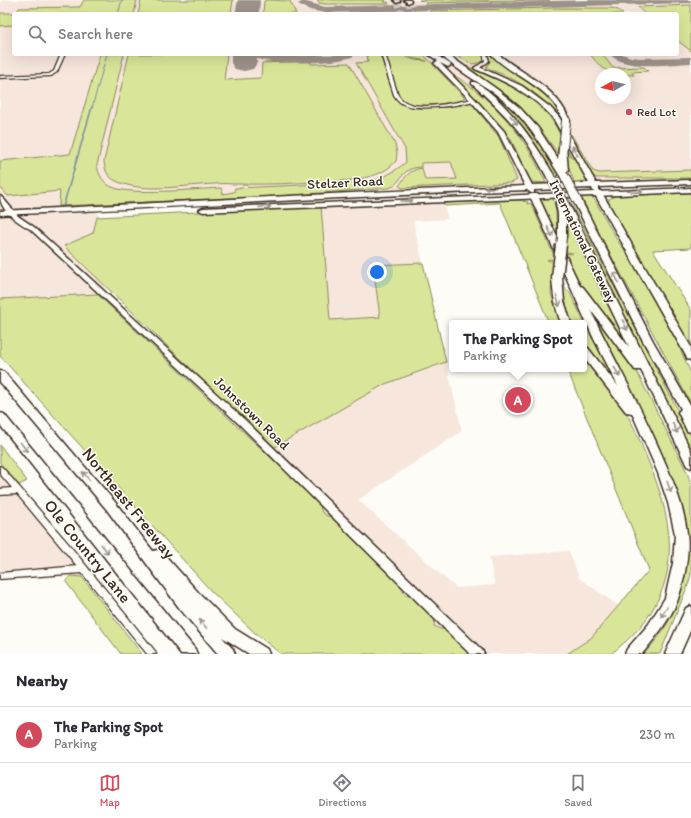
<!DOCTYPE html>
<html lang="en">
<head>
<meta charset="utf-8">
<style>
  body { margin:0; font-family:Itim,sans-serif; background:#f2f2f3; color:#2b2b33 }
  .compass { position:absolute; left:595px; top:68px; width:36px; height:36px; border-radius:50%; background:#fff; box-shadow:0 4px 16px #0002; rotate:262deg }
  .you { position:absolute; left:377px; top:272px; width:14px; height:14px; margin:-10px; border:3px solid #fff; border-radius:50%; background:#1a73e8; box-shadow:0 0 0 6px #1a73e833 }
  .badge { display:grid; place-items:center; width:26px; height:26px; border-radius:50%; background:#d1495b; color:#fff; font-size:13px; font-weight:700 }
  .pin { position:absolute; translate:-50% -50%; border:2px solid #fff; box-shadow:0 1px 4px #0006 }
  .popup { position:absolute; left:449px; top:320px; width:138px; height:52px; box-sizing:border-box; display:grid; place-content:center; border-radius:4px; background:#fff; filter:drop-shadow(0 1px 3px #0005); font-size:13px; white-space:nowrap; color:#7c7c81 }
  .popup b { font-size:15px; color:#2b2b33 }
  .popup::after { content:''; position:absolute; left:50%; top:100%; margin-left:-8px; border:8px solid transparent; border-top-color:#fff }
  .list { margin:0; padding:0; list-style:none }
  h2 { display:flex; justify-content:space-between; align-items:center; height:52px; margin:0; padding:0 16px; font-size:17px }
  h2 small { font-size:13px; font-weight:400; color:#7c7c81 }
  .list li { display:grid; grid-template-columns:26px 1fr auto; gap:12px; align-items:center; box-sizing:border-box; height:56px; padding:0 16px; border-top:1px solid #e1e1e2 }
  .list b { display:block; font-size:15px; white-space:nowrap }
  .list p { margin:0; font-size:13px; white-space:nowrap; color:#7c7c81 }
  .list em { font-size:13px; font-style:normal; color:#7c7c81 }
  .icon { flex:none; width:22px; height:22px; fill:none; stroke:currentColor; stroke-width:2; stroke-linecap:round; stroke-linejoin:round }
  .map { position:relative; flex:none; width:691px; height:654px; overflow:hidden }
  .search { position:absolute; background:#fff; box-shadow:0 4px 16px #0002; left:12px; right:12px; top:12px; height:44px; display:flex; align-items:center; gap:10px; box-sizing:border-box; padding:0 14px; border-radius:4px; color:#7c7c81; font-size:15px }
  .sheet { height:108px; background:#fff }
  nav { display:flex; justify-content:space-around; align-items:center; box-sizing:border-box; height:56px; border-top:1px solid #e1e1e2; background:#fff; font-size:11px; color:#7c7c81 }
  nav a { display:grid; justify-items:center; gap:2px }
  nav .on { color:#d1495b }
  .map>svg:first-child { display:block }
  .built { fill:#f7e6dc; fill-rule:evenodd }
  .green { fill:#d9e699; stroke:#8a885c }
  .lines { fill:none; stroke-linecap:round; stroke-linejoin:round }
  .stream-far1 { stroke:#798ca3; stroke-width:1 }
  .stream { stroke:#798ca3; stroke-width:1.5 }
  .taxiway { fill:#9c938a; fill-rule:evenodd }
  .runway { fill:#9c938a; fill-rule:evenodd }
  .motorway-tunnel { stroke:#d6d2cc; stroke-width:6; stroke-dasharray:6 3; stroke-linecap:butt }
  .minor-casing { stroke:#3b2a1e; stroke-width:2.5 }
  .secondary-casing { stroke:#3b2a1e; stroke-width:3 }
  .primary-casing { stroke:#3b2a1e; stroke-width:3 }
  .motorway-casing { stroke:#3b2a1e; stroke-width:3 }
  .minor { fill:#fdfcf7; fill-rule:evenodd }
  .secondary { fill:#fdfcf7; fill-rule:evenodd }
  .primary { fill:#fdfcf7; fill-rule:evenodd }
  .motorway { fill:#fdfcf7; fill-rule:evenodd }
  .motorway-bridge-far1-casing { stroke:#3b2a1e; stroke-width:10; stroke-linecap:butt }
  .motorway-bridge-casing { stroke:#3b2a1e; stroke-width:13; stroke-linecap:butt }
  .motorway-bridge-far1 { stroke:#fdfcf7; stroke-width:8 }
  .motorway-bridge { stroke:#fdfcf7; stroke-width:10 }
  .oneway { stroke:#9c938a }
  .poi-dot { fill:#d1495b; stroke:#fdfcf7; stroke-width:1.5 }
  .labels { text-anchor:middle; stroke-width:3; stroke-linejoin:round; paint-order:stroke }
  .far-poi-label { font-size:12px; fill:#3b2a1e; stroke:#fdfcf7; text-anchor:start }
  .street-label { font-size:14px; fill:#3b2a1e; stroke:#fdfcf7 }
  .near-street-label { font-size:17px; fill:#3b2a1e; stroke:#fdfcf7 }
</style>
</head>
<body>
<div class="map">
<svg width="691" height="654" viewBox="0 0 691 654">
  <rect width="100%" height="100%" fill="#fdfcf7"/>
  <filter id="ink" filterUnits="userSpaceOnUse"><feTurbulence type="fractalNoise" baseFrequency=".025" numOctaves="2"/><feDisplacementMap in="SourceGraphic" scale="8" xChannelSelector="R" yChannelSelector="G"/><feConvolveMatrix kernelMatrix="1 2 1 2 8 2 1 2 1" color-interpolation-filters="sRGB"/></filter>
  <g filter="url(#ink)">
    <!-- built -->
    <g class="built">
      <path d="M 3,0 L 691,0 L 691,182 L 370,193 L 368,187 L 253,193 L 197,194 L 59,206 L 100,204 L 93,233 L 65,247 L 108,288 L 97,294 L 0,299 L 0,187 L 8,196 L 26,158 L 0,161 L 0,26 L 14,25 L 14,54 L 677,54 L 677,14 L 39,14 L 0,13 L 0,4 ZM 601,74 L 625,74 L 625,98 L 601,98 Z"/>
      <polygon points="443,203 448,219 413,221 423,263 373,265 381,318 330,320 321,206"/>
      <polygon points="446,362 462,431 358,500 456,588 495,585 489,557 569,551 579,578 619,606 591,638 567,654 477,654 434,626 335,518 327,516 321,511 266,454 273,448 385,384"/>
      <polygon points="0,463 92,569 82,577 71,576 0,580"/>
    </g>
    <!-- green -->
    <g class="green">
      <polygon points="84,0 137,0 134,14 14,14 14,25 0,26 0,13 16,13 19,8 80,7"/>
      <polygon points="141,0 233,0 231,14 138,14"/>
      <polygon points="267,0 290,1 296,14 263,14 264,1"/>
      <polygon points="317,0 386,0 384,2 388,2 389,4 325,4 319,3"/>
      <polygon points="419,0 550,0 426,3 425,1"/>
      <polygon points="691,5 691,51 677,40 677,14 645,14 638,7"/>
      <polygon points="552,8 612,8 618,10 623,14 434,14 429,11"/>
      <path d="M 100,54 L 124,54 L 97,165 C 98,174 104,184 112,187 C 131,196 197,189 221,188 L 223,194 L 234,192 L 235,188 L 367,182 C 383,179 394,172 406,162 L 405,149 L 356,63 L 368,62 L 367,54 L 380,54 C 395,98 392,113 446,106 C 454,105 464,102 473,105 L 499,137 L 517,180 L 511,183 L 402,188 L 399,186 C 406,176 409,170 422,168 L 425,180 L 457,179 L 451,162 L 421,163 L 421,167 C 399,168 404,182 389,188 L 266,197 L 59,206 L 60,191 L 8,196 L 0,187 L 0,161 L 70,154 Z"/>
      <path d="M 129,54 L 227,54 L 224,80 L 261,78 L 262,63 L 310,61 L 311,64 L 349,63 L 395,144 L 397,153 L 396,161 C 385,174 370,177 353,180 C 315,182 275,185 237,184 C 230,184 223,183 215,184 C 187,185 148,193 121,183 C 109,179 105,173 104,161 Z"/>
      <path d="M 385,54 L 405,54 L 406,57 L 415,60 L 427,61 L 412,58 L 407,54 L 423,54 L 464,97 L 464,99 L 460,101 C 445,103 409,112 400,96 C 393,83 390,67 385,54 Z"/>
      <path d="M 435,54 L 438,54 C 455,68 475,79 493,93 C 524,117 543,146 560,181 L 557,181 C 539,147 521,117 490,93 C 473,79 453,68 435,54 Z"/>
      <polygon points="453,54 483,54 485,58 483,62 472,64"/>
      <path d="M 488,54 L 491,54 L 549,97 C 555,104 561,111 562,121 C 548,101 530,89 509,77 C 502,73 493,72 486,67 L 490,61 Z"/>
      <path d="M 590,54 L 602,54 L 613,68 L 644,67 L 648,71 L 632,72 L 634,75 C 610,74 604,73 590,54 Z"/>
      <path d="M 463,65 L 498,78 L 530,96 L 543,108 L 549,115 L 561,136 L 559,156 C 545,134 529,113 509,97 C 494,86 477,77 463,65 Z"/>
      <path d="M 453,75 C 463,80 473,88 481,95 C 511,119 530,148 546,183 L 530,182 L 511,139 L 500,125 Z"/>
      <polygon points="571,134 593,171 599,173 691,170 691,178 597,178 593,176 570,135"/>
      <polygon points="567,149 572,158 574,158 587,181 574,182 567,163"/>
      <polygon points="691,193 691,248 653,250 691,310 691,347 608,203 609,199 615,196"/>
      <polygon points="581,196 593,197 619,243 626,250 674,336 691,373 691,404 593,222"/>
      <polygon points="553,197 556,212 557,236 551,222 549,222 539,199"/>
      <polygon points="566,199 569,199 691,436 691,452"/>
      <polygon points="520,200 524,200 524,202 525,201 528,202 527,204 530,203 532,205 555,258 554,260 548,259 547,260 554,262 551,293 560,323 549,323 500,203 445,206 443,203"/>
      <polygon points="321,206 330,320 380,317 373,265 423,263 446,362 385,384 273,448 64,246 93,233 97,217"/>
      <polygon points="565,218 567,219 630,348 583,288 565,257 565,253 572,254 573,253 565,252 566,239"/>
      <polygon points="561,278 567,291 569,291 588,330 620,388 584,346 584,323 569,323 562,305"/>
      <polygon points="97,294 320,504 321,511 327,516 335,518 406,589 403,591 405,595 414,594 435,617 434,626 440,629 447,629 472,654 281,654 257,635 211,591 0,356 0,299"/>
      <path d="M 584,301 L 633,364 L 687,472 L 691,485 L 691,574 L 688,585 L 660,654 L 644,654 C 682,613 691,576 683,521 Z"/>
      <path d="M 584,358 C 596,373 610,387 620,403 C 632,420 639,439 647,458 C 667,505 682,559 654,607 C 644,626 628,640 611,654 L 567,654 L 591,638 L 649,570 L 567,369 L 584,369 Z"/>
      <polygon points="0,445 27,481 19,485 0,463"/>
      <polygon points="71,576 82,577 142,654 121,654 66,582 67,579"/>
    </g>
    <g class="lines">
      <!-- stream-far1 -->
      <g class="stream-far1">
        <polyline points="118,14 122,0"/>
        <polyline points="92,108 107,54"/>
      </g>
      <!-- stream -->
      <polyline class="stream" points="63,207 92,107"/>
      <!-- taxiway -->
      <g class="taxiway">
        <polygon points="247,0 257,0 251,6 248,7 243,4"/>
        <polygon points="591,0 691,0 691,3 325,13 310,10 298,4 303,1 325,7"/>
        <path d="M 246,54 L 264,54 L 271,56 L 356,54 C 348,64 286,63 271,62 C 264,61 255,58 247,56 Z"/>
        <path d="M 610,54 L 622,54 L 631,57 L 640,58 L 691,57 L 691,63 C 671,64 623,71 610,54 Z"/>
      </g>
      <!-- runway -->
      <g class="runway">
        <polygon points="238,0 260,0 259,14 235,14"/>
        <polygon points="231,54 257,54 257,63 253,69 244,71 235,69 231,63"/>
      </g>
      <!-- motorway-tunnel -->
      <g class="motorway-tunnel">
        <polyline points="397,1 402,14"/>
        <polyline points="408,1 412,14"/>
      </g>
      <!-- minor casing -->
      <g class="minor-casing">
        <g id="minor">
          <polygon points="61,54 65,54 57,72 51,76 0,78 0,76 49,74 54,71"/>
          <path d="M 381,54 L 385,54 L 398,95 C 409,115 455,102 473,99 L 475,100 C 462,106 416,111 403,104 C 399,102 396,98 394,95 Z"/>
          <polygon points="483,54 487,54 489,61 478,69 476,69 476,67 485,61"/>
          <polygon points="0,466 2,467 67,542 155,651 156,654 147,654 82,573 0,579 0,573 77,566 17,494 0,495 0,489 12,488 0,474"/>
        </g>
      </g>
      <!-- secondary casing -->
      <g class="secondary-casing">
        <path id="secondary" d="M 0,196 L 2,197 L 18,216 L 34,227 L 245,420 L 482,650 L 484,654 L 470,654 L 239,424 L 30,229 C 18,222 0,211 0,196 Z"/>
      </g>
      <!-- primary casing -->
      <g class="primary-casing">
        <g id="primary">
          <path d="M 477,66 L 522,86 L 550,107 L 559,117 L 596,183 L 691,180 L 691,184 L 599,187 L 599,191 L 593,191 L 592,188 L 534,190 L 534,193 L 531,193 L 527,190 C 351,196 176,207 0,215 L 0,211 C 175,202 350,192 525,186 L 498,132 L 471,101 L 470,100 L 473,98 L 475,99 L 504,131 L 532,185 L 589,183 L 553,118 C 532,94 505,81 475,69 L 474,68 Z"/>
          <polygon points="691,188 691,192 203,212 199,210 203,208"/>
        </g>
      </g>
      <!-- motorway casing -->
      <g class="motorway-casing">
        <g id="motorway">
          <polygon points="394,0 400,0 400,1 397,3"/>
          <polygon points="404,0 410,0 411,1 408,3"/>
          <polygon points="428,54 435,54 450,64 451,65 448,67 440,63 475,99 475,101 471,101 434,63 438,61"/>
          <path d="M 440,54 L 447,54 L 498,90 L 520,108 L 538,128 L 558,159 L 559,148 L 563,146 L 566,146 L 568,171 L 566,173 L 569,177 L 568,179 L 562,179 C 544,151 530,123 504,101 C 485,84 457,72 440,54 Z"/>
          <path d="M 491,54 L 498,54 C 525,76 556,86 570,121 L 568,122 L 564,122 C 559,115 558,107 552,101 C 535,81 508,73 491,54 Z"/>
          <path d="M 472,82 C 478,81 482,87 487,90 C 516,114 536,145 555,177 L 554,179 L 548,179 C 540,165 533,151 524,138 C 509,118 491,101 472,84 Z"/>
          <polygon points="595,191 601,191 602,193 691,347 691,360 687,359 686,356 594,193"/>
          <path d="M 531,194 L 537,194 L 538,196 L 580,286 L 583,287 L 629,347 L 566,215 L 566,237 L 562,240 L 558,237 L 558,214 L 556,203 L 564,200 L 568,202 L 691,451 L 691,468 L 687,466 L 641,370 L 635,370 L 590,309 C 613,358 640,404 661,453 C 672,478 684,506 687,533 C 690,553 684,583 677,602 C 669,621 655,638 642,654 L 625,654 L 627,649 L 648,625 L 665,598 L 673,563 L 675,534 L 668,503 L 658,473 L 632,413 L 626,412 L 584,358 L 584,347 L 588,348 L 618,386 L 592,335 L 530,196 Z"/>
          <polygon points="575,200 581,200 582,202 653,341 691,407 691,432 687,431 678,412 681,409 643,341 574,202"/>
          <path d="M 557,274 L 562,277 L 564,301 L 571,323 L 561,323 C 555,308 553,293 552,277 Z"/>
          <polygon points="0,371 4,372 115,502 153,551 157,550 162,552 198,592 235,629 267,649 269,654 249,654 222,637 233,649 235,654 218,654 180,609 107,510 0,382"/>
          <polygon points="0,413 4,414 195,649 197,654 181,654 0,425"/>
          <polygon points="691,606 691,629 680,654 665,654 686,608"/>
        </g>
      </g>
      <!-- minor -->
      <use href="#minor" class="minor"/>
      <!-- secondary -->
      <use href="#secondary" class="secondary"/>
      <!-- primary -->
      <use href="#primary" class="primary"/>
      <!-- motorway -->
      <use href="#motorway" class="motorway"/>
      <!-- motorway-bridge-far1 casing -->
      <g class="motorway-bridge-far1-casing">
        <g id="motorway-bridge-far1">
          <polyline points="563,148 566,121"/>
          <polyline points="551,177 564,202"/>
          <polyline points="565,177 578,202"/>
          <polyline points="561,246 562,237"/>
        </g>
      </g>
      <!-- motorway-bridge casing -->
      <g class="motorway-bridge-casing">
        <polyline id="motorway-bridge" points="557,277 561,245"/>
      </g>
      <!-- motorway-bridge-far1 -->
      <use href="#motorway-bridge-far1" class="motorway-bridge-far1"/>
      <!-- motorway-bridge -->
      <use href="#motorway-bridge" class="motorway-bridge"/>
    </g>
    <!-- one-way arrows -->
    <defs><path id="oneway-shaft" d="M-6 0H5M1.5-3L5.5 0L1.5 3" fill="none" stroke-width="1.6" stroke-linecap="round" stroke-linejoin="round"/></defs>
    <g class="oneway">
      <use href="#oneway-shaft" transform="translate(514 120) rotate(48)"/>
      <use href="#oneway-shaft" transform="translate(575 151) rotate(-119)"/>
      <use href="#oneway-shaft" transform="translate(490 188) rotate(178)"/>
      <use href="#oneway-shaft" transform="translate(637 192) rotate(-2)"/>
      <use href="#oneway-shaft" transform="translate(407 201) rotate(-2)"/>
      <use href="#oneway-shaft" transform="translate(265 207) rotate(-3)"/>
      <use href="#oneway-shaft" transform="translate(550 232) rotate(65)"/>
      <use href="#oneway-shaft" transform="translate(616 277) rotate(-117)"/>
      <use href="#oneway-shaft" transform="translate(558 301) rotate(75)"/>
      <use href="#oneway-shaft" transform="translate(625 325) rotate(64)"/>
      <use href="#oneway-shaft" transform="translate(617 372) rotate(61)"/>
      <use href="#oneway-shaft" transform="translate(675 428) rotate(64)"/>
      <use href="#oneway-shaft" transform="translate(24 447) rotate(52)"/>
      <use href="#oneway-shaft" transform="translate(86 476) rotate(-130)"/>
      <use href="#oneway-shaft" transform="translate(669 487) rotate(71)"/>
      <use href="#oneway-shaft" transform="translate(105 549) rotate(51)"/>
      <use href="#oneway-shaft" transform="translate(664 612) rotate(121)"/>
      <use href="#oneway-shaft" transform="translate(203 624) rotate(-131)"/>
    </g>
  </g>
  <!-- markers -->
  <circle class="poi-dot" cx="629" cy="112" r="4"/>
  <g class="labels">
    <!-- far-poi labels -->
    <g class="far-poi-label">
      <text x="637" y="116">Red Lot</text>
    </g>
    <!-- street labels -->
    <g class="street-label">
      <text transform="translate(345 182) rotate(-3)" y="5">Stelzer Road</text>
      <text transform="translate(583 241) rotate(64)" y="5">International Gateway</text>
      <text transform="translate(252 413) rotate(44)" y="5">Johnstown Road</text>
    </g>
    <!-- near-street labels -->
    <g class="near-street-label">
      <text transform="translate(129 503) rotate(51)" y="6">Northeast Freeway</text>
      <text transform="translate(88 551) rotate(51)" y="6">Ole Country Lane</text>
    </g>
  </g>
</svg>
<svg class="compass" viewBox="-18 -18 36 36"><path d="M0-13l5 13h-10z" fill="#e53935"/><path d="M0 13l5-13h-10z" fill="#7c7c81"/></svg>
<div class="you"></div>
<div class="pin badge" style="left:518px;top:400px">A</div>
<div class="popup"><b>The Parking Spot</b>Parking</div>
<div class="search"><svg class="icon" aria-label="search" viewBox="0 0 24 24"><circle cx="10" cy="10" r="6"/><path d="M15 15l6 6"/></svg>Search here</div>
</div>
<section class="sheet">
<h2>Nearby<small></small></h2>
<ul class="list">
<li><span class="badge">A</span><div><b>The Parking Spot</b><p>Parking</p></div><em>230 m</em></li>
</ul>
</section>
<nav>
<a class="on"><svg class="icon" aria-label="map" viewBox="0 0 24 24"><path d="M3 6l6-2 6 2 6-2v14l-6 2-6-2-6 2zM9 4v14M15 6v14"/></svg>Map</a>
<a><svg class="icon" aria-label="directions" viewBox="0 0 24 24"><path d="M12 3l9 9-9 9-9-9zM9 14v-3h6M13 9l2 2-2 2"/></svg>Directions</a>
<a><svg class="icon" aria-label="saved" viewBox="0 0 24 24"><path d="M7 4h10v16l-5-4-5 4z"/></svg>Saved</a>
</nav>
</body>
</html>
